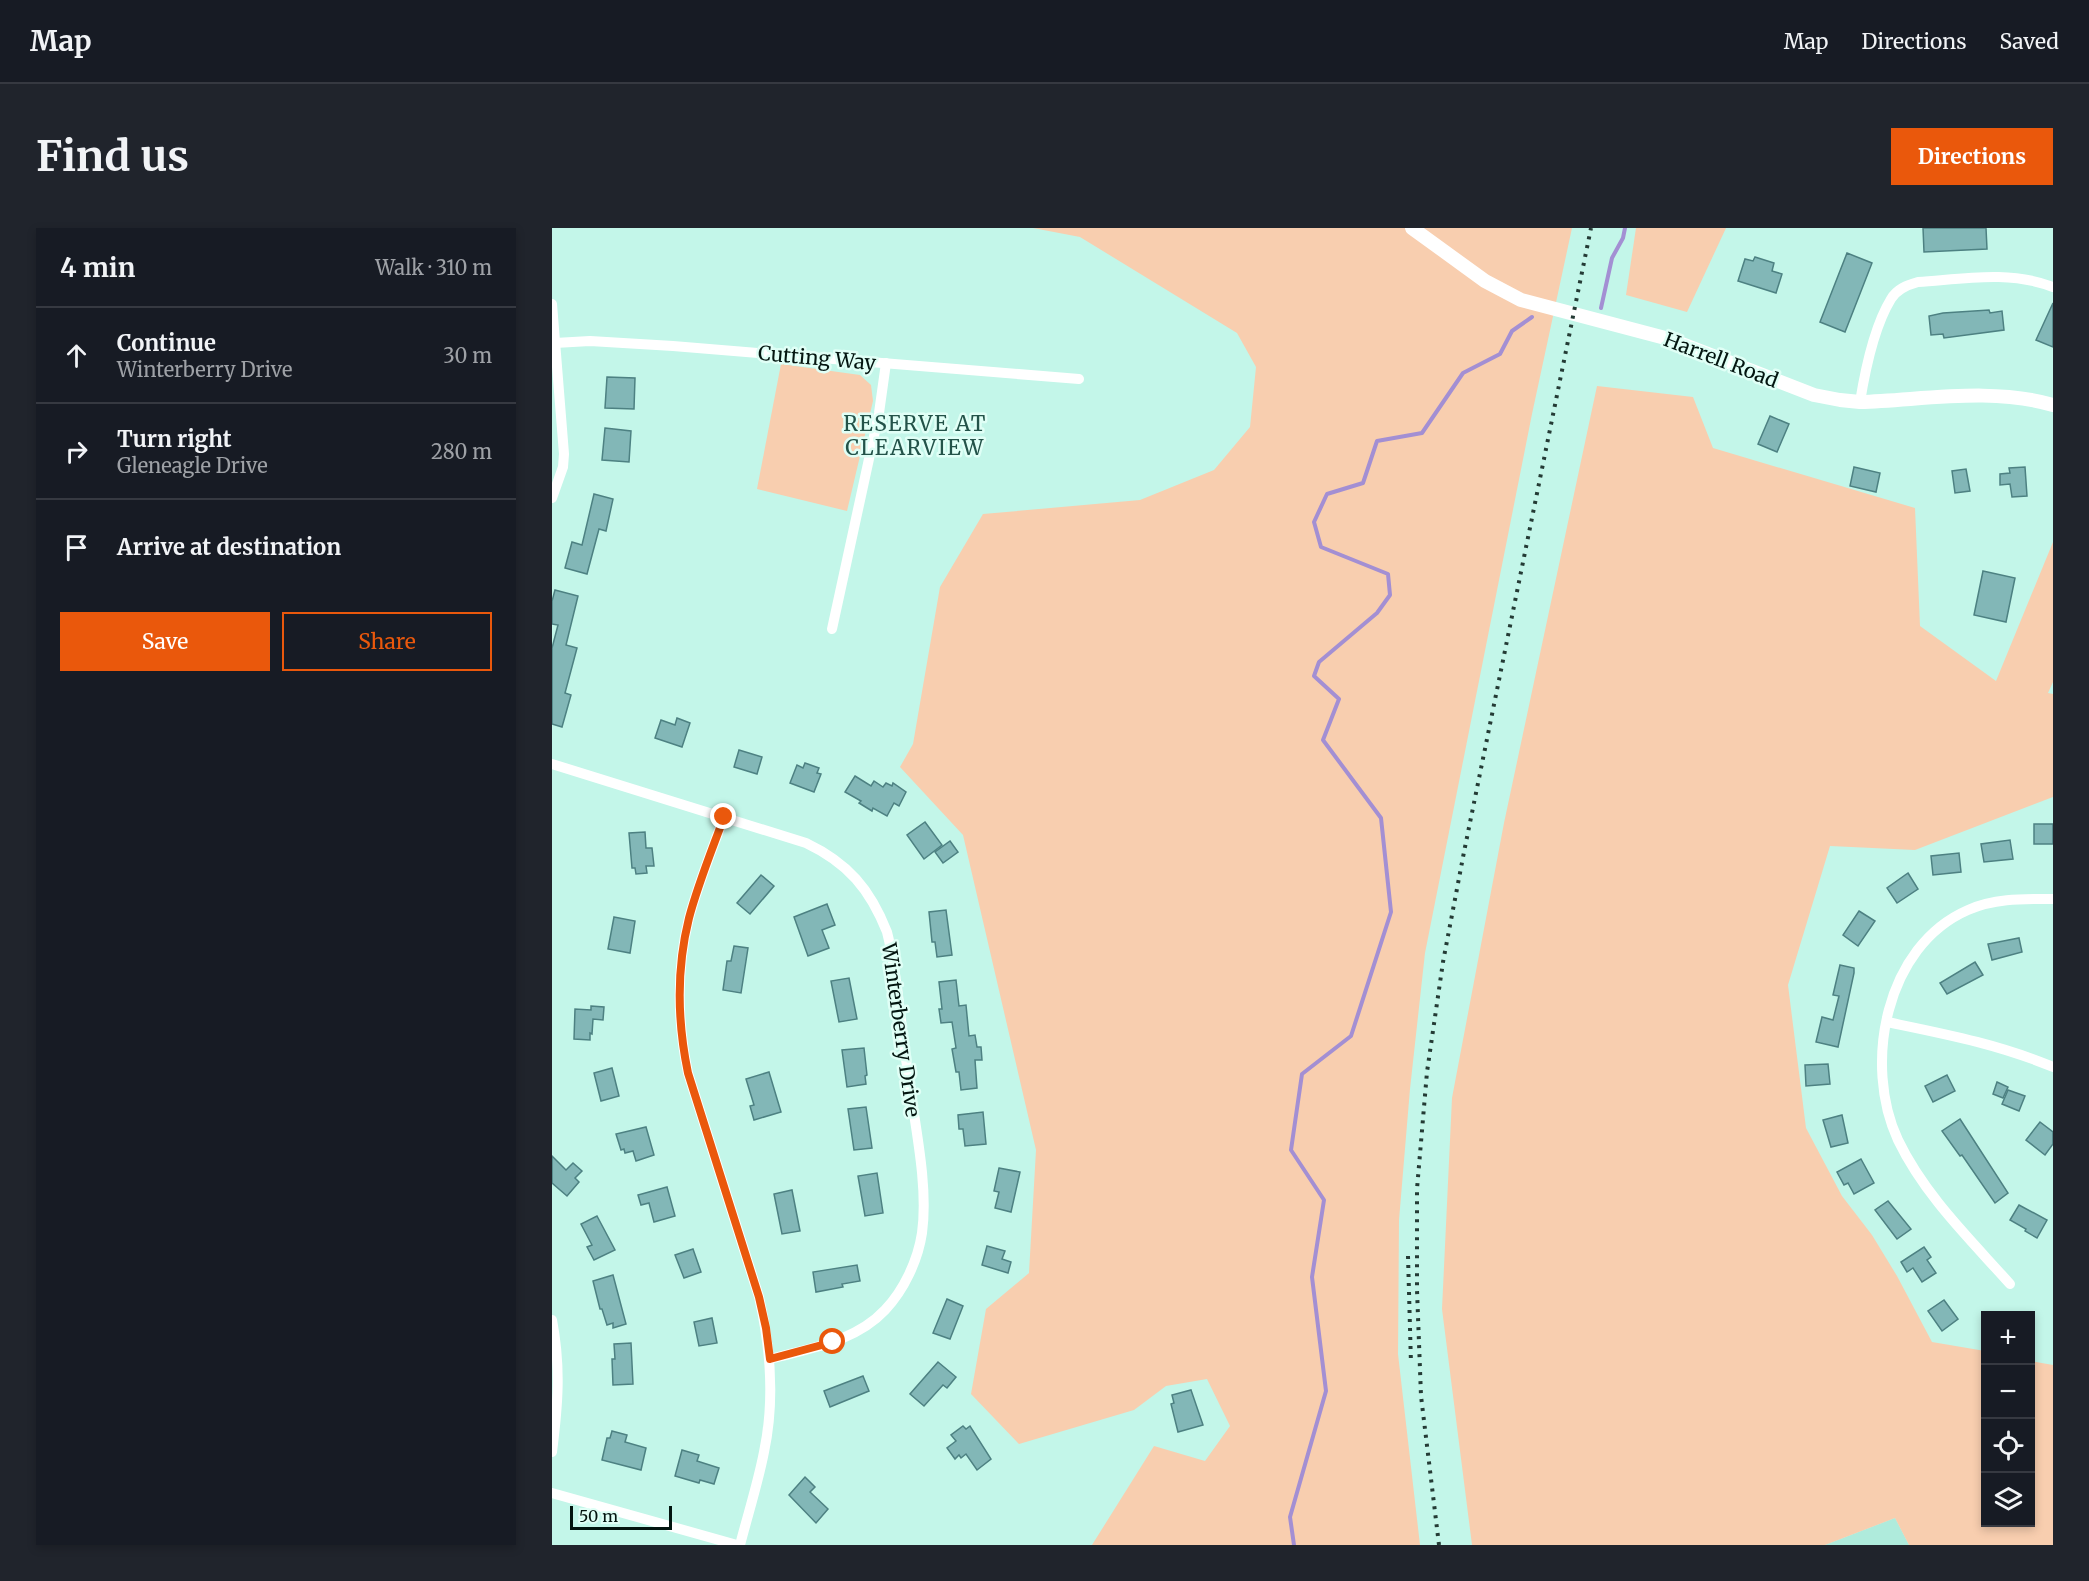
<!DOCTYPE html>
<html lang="en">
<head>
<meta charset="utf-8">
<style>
  body { margin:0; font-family:Merriweather,serif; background:#20242c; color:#f1f3f6 }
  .controls { position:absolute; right:18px; bottom:18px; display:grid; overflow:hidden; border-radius:0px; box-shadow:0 3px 9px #0003 }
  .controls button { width:54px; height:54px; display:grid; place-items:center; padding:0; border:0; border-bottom:2px solid #363941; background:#171b24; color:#f1f3f6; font:30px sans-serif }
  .scale { position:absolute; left:18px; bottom:15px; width:102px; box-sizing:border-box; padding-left:6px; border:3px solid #031510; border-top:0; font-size:16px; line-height:21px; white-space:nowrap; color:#031510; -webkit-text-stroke:4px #e0fff6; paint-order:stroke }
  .stop { position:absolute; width:18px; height:18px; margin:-14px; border:4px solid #ea580c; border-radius:50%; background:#fff }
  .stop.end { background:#ea580c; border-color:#fff; box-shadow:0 2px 6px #0008 }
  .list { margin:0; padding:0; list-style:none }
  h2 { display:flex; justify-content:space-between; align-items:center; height:78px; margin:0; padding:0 24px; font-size:26px }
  h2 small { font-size:20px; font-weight:400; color:#9ea1a6 }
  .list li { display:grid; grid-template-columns:39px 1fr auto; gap:18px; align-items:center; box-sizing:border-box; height:96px; padding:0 24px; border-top:2px solid #363941 }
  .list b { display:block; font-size:22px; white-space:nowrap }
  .list p { margin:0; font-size:20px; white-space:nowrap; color:#9ea1a6 }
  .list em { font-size:20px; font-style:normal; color:#9ea1a6 }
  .actions { display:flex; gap:12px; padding:18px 24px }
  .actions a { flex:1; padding:14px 0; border:2px solid #ea580c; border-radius:0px; text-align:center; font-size:21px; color:#ea580c }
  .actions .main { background:#ea580c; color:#fff }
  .icon { flex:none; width:33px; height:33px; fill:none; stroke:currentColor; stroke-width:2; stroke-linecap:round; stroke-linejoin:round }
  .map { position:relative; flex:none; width:1501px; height:1317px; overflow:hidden; border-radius:0px }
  header { display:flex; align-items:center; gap:36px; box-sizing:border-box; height:84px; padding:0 30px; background:#171b24; border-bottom:2px solid #363941 }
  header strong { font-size:28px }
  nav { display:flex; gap:33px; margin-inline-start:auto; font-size:21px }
  .intro { display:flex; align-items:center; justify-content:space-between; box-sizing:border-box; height:144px; padding:0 36px }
  h1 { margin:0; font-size:42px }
  .button { padding:15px 27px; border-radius:0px; background:#ea580c; color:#fff; font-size:21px; font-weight:700 }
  main { display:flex; gap:36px; padding:0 36px }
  aside { flex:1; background:#171b24; border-radius:0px; box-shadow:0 3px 9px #0003 }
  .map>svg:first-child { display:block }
  .built { fill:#afebdc }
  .green { fill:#f8ceaf }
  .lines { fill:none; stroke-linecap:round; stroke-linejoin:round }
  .stream { stroke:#a38fd3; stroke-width:4 }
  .building { fill:#82b7b7; stroke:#4d8182; stroke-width:1.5 }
  .minor { stroke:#fff; stroke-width:10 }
  .tertiary { stroke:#fff; stroke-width:14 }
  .rail { stroke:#243b35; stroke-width:4; stroke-dasharray:3 6; stroke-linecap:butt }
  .route { stroke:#ea580c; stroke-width:8 }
  .labels { text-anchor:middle; stroke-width:5; stroke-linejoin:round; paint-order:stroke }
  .street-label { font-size:20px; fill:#031510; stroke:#e0fff6 }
  .neighbourhood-label { font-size:21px; letter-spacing:1.5px; fill:#235349; stroke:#e0fff6 }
</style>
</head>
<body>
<header>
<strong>Map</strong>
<nav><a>Map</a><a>Directions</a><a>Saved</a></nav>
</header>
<div class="intro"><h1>Find us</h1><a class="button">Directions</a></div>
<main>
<aside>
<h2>4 min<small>Walk · 310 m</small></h2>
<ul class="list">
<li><svg class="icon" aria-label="ahead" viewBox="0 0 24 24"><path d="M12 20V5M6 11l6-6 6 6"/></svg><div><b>Continue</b><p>Winterberry Drive</p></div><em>30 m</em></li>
<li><svg class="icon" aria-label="right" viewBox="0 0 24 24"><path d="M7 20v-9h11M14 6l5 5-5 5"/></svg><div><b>Turn right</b><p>Gleneagle Drive</p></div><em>280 m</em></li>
<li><svg class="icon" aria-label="arrive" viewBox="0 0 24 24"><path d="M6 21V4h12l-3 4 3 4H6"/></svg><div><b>Arrive at destination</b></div></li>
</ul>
<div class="actions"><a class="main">Save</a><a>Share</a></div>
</aside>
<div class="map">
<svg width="1501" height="1317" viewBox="0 0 1501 1317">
  <rect width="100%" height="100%" fill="#c3f6e9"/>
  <!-- built -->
  <polygon class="built" points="1343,1290 1357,1317 1273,1317"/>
  <!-- green -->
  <g class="green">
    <polygon points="481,0 1020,0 980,186 873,725 858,861 847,992 846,1126 868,1317 540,1317 602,1218 653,1233 678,1198 655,1151 614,1158 582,1182 467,1216 419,1166 434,1081 477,1045 484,922 411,607 348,539 361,516 388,359 431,286 588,272 662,242 698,199 704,139 685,105 528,9"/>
    <polygon points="1084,0 1174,0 1135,84 1074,67"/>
    <polygon points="229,136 308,147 319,157 321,173 295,283 205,261"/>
    <polygon points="1045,158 1141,169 1161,220 1363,280 1368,398 1444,453 1501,314 1501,454 1496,465 1501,466 1501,569 1363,622 1278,618 1236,757 1254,900 1290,968 1320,1007 1345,1048 1380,1114 1433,1123 1434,1294 1478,1294 1479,1133 1501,1137 1501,1317 1357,1317 1343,1290 1273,1317 920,1317 890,1081 900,870 952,595"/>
  </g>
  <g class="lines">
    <!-- stream -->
    <g class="stream">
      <polyline points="1049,80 1060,30 1071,10 1073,0"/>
      <polyline points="742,1317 738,1289 774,1163 760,1049 772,972 739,922 750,846 799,808 839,684 829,590 771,512 787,471 762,448 767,434 825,385 838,367 836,346 769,319 762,294 775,266 811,255 825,213 870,205 911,145 948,126 960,103 980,89"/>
    </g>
  </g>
  <!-- building -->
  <g class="building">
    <polygon points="1371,0 1434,0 1435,21 1372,24"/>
    <polygon points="1295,25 1320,35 1293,104 1268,94"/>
    <polygon points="1203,29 1222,35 1220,43 1230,46 1224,65 1186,53 1193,31 1201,33"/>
    <polygon points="1501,75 1501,119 1484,112"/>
    <polygon points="1437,82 1438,85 1450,83 1452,102 1392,110 1391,106 1379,107 1377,88 1391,85"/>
    <polygon points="55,149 83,150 82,181 53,180"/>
    <polygon points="1218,188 1237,196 1225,224 1206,216"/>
    <polygon points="53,200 79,203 77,234 50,232"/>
    <polygon points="1302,239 1328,245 1324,264 1298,258"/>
    <polygon points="1473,239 1475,268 1460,269 1458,256 1448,257 1448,246 1458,245 1457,240"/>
    <polygon points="1414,241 1418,263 1403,265 1400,243"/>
    <polygon points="42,266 61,271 54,303 47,301 35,346 13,340 20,314 30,317"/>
    <polygon points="1431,343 1463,350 1454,394 1422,387"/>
    <polygon points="3,362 26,368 14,417 25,420 13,465 19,467 10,499 0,496 0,420 6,397 0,396 0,373"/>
    <polygon points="125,490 138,495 130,519 103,510 109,492 123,497"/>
    <polygon points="187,522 210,529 205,546 182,539"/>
    <polygon points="253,535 267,540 265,545 269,546 262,564 238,555 245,537 251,540"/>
    <polygon points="303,548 319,558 322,553 331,559 334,555 340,558 341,555 354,564 347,578 342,575 335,588 321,580 320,583 307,575 309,573 293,564"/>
    <polygon points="373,594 390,617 372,631 355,607"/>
    <rect x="1482" y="596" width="19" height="20"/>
    <polygon points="93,604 94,620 100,620 102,638 94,638 95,645 84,646 83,640 80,640 77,605"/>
    <polygon points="1458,612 1461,631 1432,634 1429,616"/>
    <polygon points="398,613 406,624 391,635 383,624"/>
    <polygon points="1407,625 1409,644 1381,647 1379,628"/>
    <polygon points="1356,645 1366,661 1345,675 1335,660"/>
    <polygon points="209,647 222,658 198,686 185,675"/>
    <polygon points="275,676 283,697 270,702 277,720 256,728 242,689"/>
    <polygon points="394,682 400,727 385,729 383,714 380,714 377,684"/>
    <polygon points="1307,683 1323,693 1306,718 1291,707"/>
    <polygon points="62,689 83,693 78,725 56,721"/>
    <polygon points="1467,710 1470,724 1440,732 1436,716"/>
    <polygon points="182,718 196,720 189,765 171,762 175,733 179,733"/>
    <polygon points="1423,734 1431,747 1395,766 1388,755"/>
    <polygon points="1288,737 1302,740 1302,745 1286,819 1264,814 1270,789 1281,792 1287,768 1281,767"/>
    <polygon points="297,750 305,791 287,794 279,753"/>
    <polygon points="404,752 407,778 414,777 417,808 423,807 425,819 429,819 430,832 423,832 425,860 409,862 407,844 404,844 400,821 404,820 400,794 389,795 387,781 390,781 387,754"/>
    <polygon points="39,778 52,779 51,792 41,791 40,806 38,805 38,812 22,811 23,781 39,782"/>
    <polygon points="312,820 315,847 313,848 314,856 295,859 290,822"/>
    <polygon points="1276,836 1278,856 1254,858 1253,837"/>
    <polygon points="60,840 67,868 49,873 42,845"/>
    <polygon points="217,844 229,884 202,892 198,878 202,877 194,851"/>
    <polygon points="1395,847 1403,863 1381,874 1373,858"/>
    <polygon points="1445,854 1456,859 1451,870 1441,866"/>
    <polygon points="1456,862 1473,868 1467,883 1450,876"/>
    <polygon points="314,879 320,920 302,922 296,881"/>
    <polygon points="431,884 434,916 413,918 411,901 407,901 406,887"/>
    <polygon points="1290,887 1296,915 1279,919 1271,892"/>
    <polygon points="1408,891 1456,965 1443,975 1410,927 1408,928 1390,903"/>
    <polygon points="1488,894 1501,904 1501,916 1493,927 1474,912"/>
    <polygon points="94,899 102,927 84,933 81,923 73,925 72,921 69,922 64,906"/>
    <polygon points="0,928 14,942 21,935 30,943 23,950 27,954 15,968 0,955"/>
    <polygon points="1309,931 1322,955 1302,966 1296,955 1292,957 1285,944"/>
    <polygon points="447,940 468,944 459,984 443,980 447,964 442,963"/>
    <polygon points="325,945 331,985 313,988 306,948"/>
    <polygon points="115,959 123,988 102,994 97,975 89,977 86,967"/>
    <polygon points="240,962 248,1003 230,1006 222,966"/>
    <polygon points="1336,973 1359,1001 1345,1011 1323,982"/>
    <polygon points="1467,977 1495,992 1485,1010 1473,1003 1474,1001 1458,992"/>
    <polygon points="45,988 63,1022 42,1032 35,1019 40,1017 29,996"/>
    <polygon points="435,1018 453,1023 450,1031 459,1034 456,1045 430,1037"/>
    <polygon points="1372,1019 1379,1029 1375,1032 1384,1045 1370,1054 1361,1040 1355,1044 1349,1034"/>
    <polygon points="141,1021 149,1044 132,1050 123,1027"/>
    <polygon points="305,1037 308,1053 290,1056 291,1059 264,1064 261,1044"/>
    <polygon points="61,1047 74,1096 61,1100 61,1095 55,1097 50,1081 48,1081 41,1053"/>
    <polygon points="395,1071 411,1078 398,1111 381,1105"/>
    <polygon points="1392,1072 1406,1091 1390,1103 1376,1083"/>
    <polygon points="160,1090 165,1115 147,1118 142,1094"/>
    <polygon points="79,1115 81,1156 61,1157 60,1131 63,1131 62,1116"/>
    <polygon points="386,1134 404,1149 395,1160 391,1157 372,1178 358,1166"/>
    <polygon points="311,1148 317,1163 278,1179 272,1163"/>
    <polygon points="639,1162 651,1197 626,1204 619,1176 622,1175 620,1167"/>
    <polygon points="411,1198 414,1201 418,1198 439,1231 425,1242 414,1226 409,1230 407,1227 403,1231 395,1220 404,1213 399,1207"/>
    <polygon points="60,1203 75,1207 73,1214 94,1220 89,1242 50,1232 55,1210 58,1210"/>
    <polygon points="130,1222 147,1227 145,1233 167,1240 162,1256 148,1252 147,1255 123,1248"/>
    <polygon points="253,1249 263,1259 258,1264 276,1281 264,1295 237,1267"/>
  </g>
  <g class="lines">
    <!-- minor -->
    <g class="minor">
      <polyline points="0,76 12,226 11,239 0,270"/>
      <polyline points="3,115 38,113 121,118 527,151"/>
      <path d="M 1308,174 C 1313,143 1323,97 1339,71 C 1345,61 1355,57 1366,54 C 1411,51 1457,42 1501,59"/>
      <polyline points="280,401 327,185 334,135"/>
      <path d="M 0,536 L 254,615 C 296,635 318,661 335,704 C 346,747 348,794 355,838 C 361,889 377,955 370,1005 C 366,1032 352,1062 333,1082 C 303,1114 258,1120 218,1131"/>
      <path d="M 172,589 C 160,622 146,656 137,690 C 124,742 125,792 136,845 L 207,1069 C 219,1121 223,1172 212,1224 C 206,1255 196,1286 188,1317"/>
      <path d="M 1335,794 C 1393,806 1446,816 1501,839"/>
      <path d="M 1458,1056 C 1418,1011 1373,968 1346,912 C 1311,837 1333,718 1416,682 C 1443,670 1472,671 1501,671"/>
      <path d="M 0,1092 C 9,1139 6,1177 0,1224"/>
      <polyline points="0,1265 185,1317"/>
    </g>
    <!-- tertiary -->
    <path class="tertiary" d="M 860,0 L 933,53 L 969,72 L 1117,111 L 1262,167 L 1288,172 L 1308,174 C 1372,172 1439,159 1501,177"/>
    <!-- rail -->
    <g class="rail">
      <polyline points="856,1028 859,1136"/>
      <polyline points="887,1317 869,1168 865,1062 865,961 875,844 891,734 912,624 1039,0"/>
    </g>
  </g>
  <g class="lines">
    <!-- route -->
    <path class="route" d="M 172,589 C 160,622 146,656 137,690 C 124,742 125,792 136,845 L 207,1069 L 214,1100 L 218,1131 L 281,1114"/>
  </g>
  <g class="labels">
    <!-- street labels -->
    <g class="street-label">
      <text transform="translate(265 130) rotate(5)" y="7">Cutting Way</text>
      <text transform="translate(1169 132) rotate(21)" y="7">Harrell Road</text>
      <text transform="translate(349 802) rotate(82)" y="7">Winterberry Drive</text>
    </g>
    <!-- neighbourhood labels -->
    <g class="neighbourhood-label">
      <text x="363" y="203">RESERVE AT<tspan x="363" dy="24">CLEARVIEW</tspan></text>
    </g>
  </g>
</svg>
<div class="controls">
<button>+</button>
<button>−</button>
<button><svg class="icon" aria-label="locate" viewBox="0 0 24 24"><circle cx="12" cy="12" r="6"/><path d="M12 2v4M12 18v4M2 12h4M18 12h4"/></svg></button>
<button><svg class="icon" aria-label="layers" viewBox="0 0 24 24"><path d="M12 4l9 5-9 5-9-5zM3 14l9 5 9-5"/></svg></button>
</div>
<div class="scale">50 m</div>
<div class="stop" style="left:281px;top:1114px"></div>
<div class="stop end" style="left:172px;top:589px"></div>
</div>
</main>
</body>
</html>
